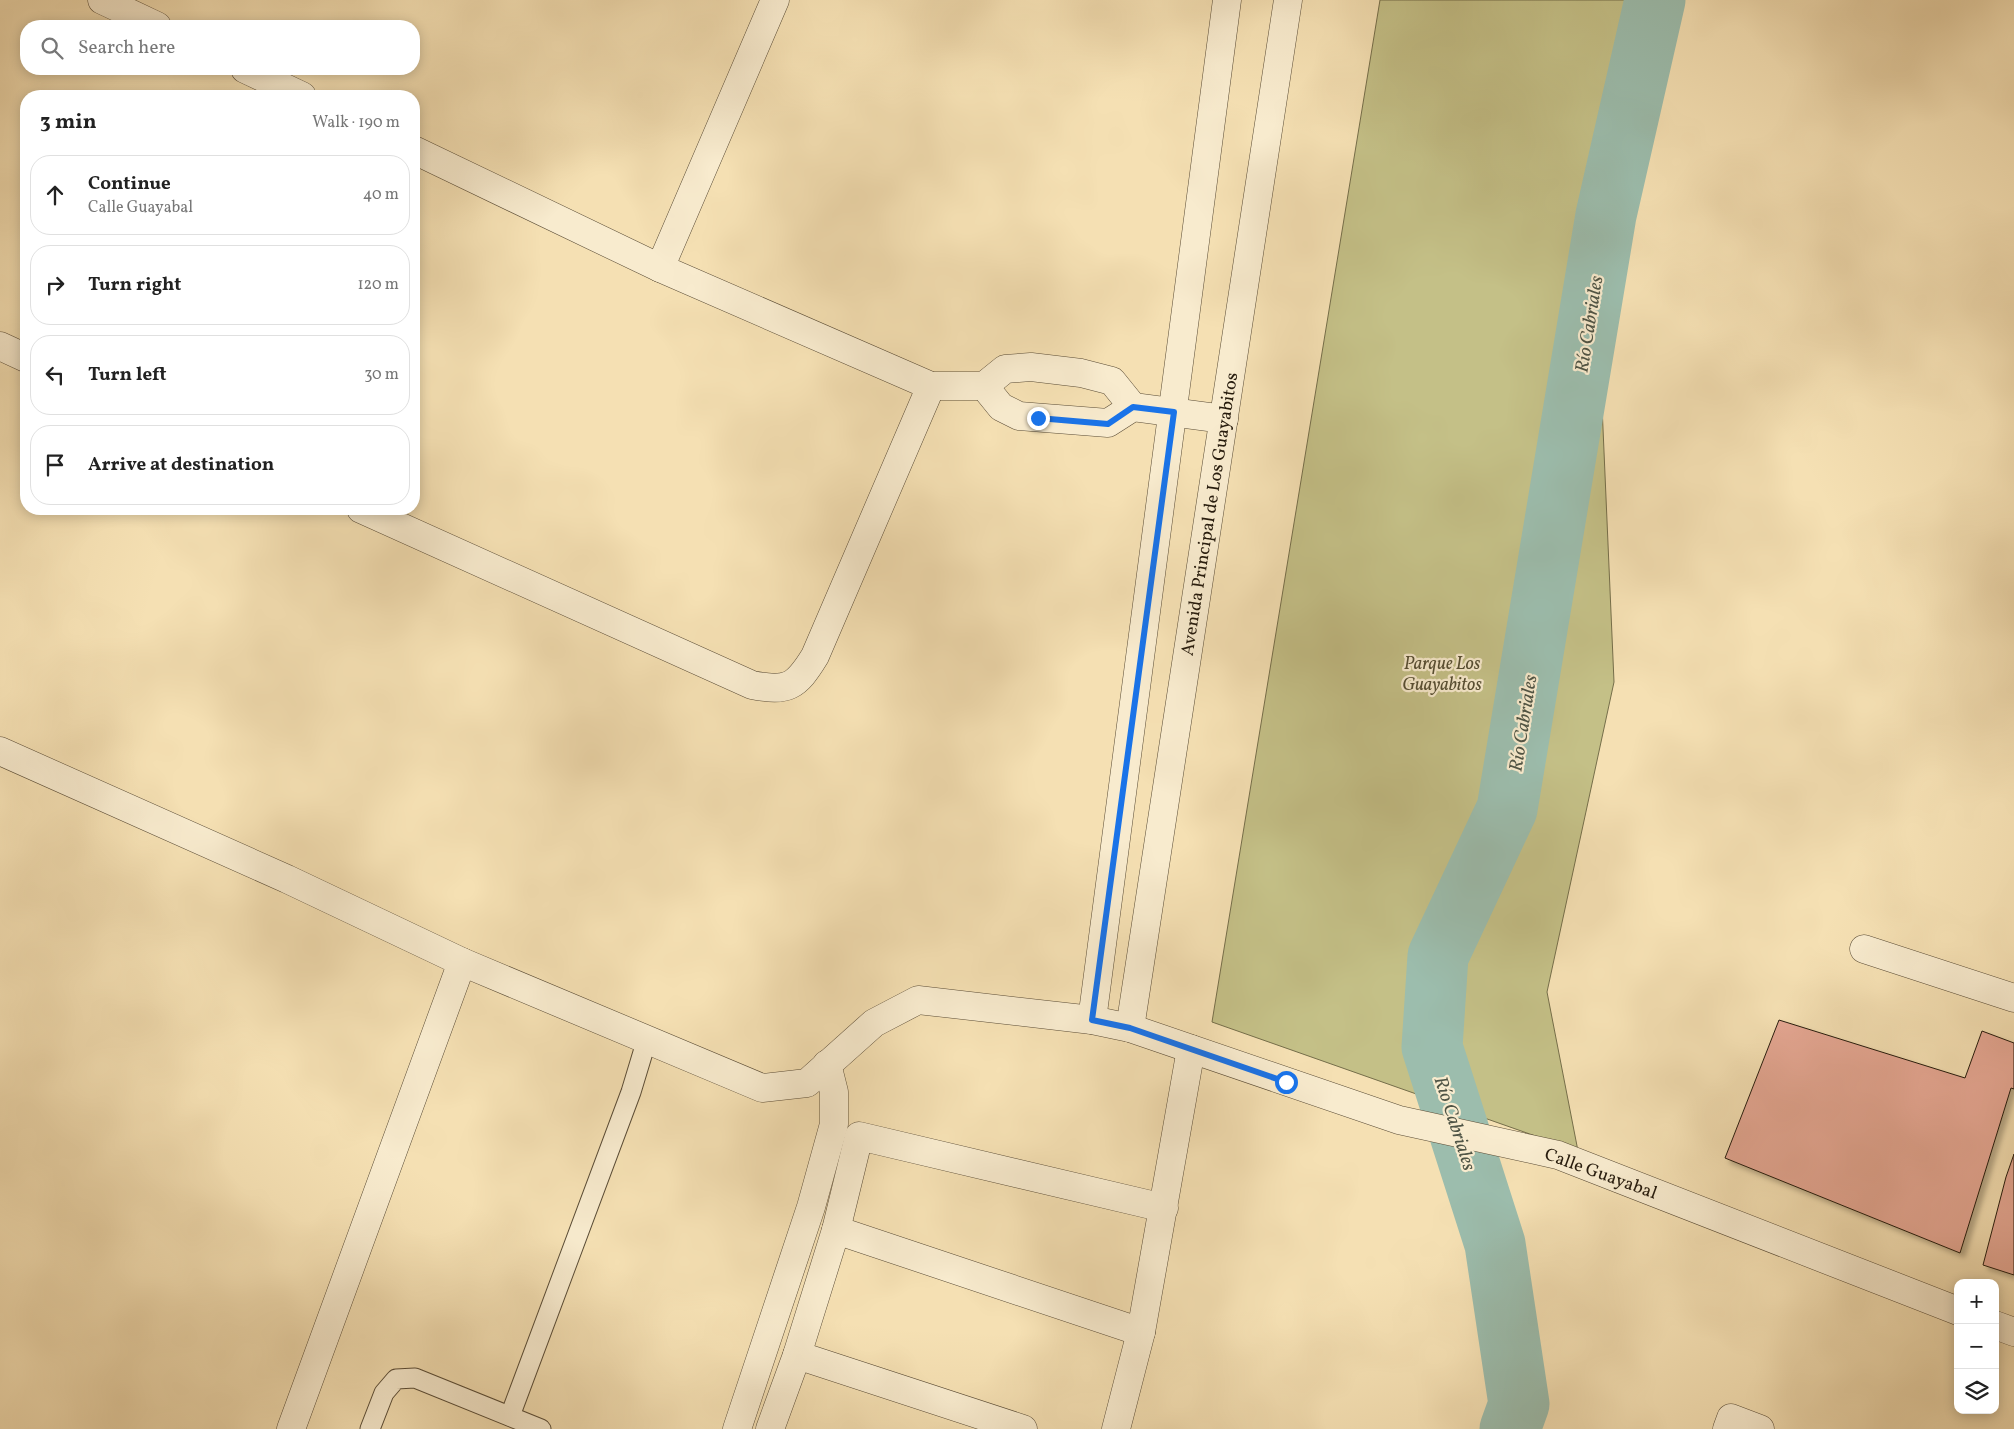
<!DOCTYPE html>
<html lang="en">
<head>
<meta charset="utf-8">
<style>
  body { margin:0; font-family:Vollkorn,serif; background:#f2f2f2; color:#222 }
  .controls { position:absolute; right:15px; bottom:15px; display:grid; overflow:hidden; border-radius:10px; box-shadow:0 2px 12px #0003 }
  .controls button { width:45px; height:45px; display:grid; place-items:center; padding:0; border:0; border-bottom:1px solid #e0e0e0; background:#fff; color:#222; font:25px sans-serif }
  .stop { position:absolute; width:15px; height:15px; margin:-11px; border:4px solid #1a73e8; border-radius:50%; background:#fff }
  .stop.end { background:#1a73e8; border-color:#fff; box-shadow:0 1px 5px #0008 }
  .list { margin:0; padding:0; list-style:none }
  h2 { display:flex; justify-content:space-between; align-items:center; height:65px; margin:0; padding:0 20px; font-size:21px }
  h2 small { font-size:16px; font-weight:400; color:#767676 }
  .list li { display:grid; grid-template-columns:32px 1fr auto; gap:15px; align-items:center; box-sizing:border-box; height:80px; margin:0 10px 10px; padding:0 10px; border:1px solid #e0e0e0; border-radius:20px }
  .list b { display:block; font-size:19px; white-space:nowrap }
  .list p { margin:0; font-size:16px; white-space:nowrap; color:#767676 }
  .list em { font-size:16px; font-style:normal; color:#767676 }
  .icon { flex:none; width:28px; height:28px; fill:none; stroke:currentColor; stroke-width:2; stroke-linecap:round; stroke-linejoin:round }
  .map { position:relative; flex:none; width:2014px; height:1429px; overflow:hidden }
  .search { position:absolute; background:#fff; box-shadow:0 2px 12px #0003; left:20px; top:20px; width:400px; height:55px; display:flex; align-items:center; gap:12px; box-sizing:border-box; padding:0 18px; border-radius:20px; color:#767676; font-size:19px }
  .panel { position:absolute; background:#fff; box-shadow:0 2px 12px #0003; left:20px; top:90px; width:400px; height:425px; border-radius:20px }
  .map>svg:first-child { display:block }
  .green { fill:#c4c087; stroke:#756e4a }
  .lines { fill:none; stroke-linecap:round; stroke-linejoin:round }
  .river { stroke:#9cbdad; stroke-width:61 }
  .building { fill:#e5a793; stroke:#261b0d; filter:url(#shadow) }
  .lane-casing { stroke:#5a4c36; stroke-width:21 }
  .street-casing { stroke:#5a4c36; stroke-width:29 }
  .lane { stroke:#f8ebce; stroke-width:19 }
  .street { stroke:#f8ebce; stroke-width:28 }
  .route { stroke:#1a73e8; stroke-width:6 }
  .labels { text-anchor:middle; stroke-width:4.5; stroke-linejoin:round; paint-order:stroke }
  .street-label { font-size:18px; fill:#261b0d; stroke:#f8ebce }
  .park-label { font-size:18px; font-style:italic; fill:#554d32; stroke:#f8ebce }
  .water-label { font-size:19px; font-style:italic; fill:#4f5445; stroke:#f8ebce }
</style>
</head>
<body>
<div class="map">
<svg width="2014" height="1429" viewBox="0 0 2014 1429">
  <defs>
    <filter id="shadow"><feDropShadow dx="4.5" dy="4.5" stdDeviation="2.5" flood-color="#0004"/></filter>
  </defs>
  <rect width="100%" height="100%" fill="#f5e0b3"/>
  <filter id="stains"><feTurbulence type="fractalNoise" baseFrequency=".004" numOctaves="4"/><feColorMatrix values="0 0 0 0 .2 0 0 0 0 .09 0 0 0 0 .02 0 0 0 .5 -.17"/></filter>
  <radialGradient id="worn" r=".72"><stop offset=".6" stop-color="#630" stop-opacity="0"/><stop offset="1" stop-color="#630" stop-opacity=".3"/></radialGradient>
  <!-- green -->
  <polygon class="green" points="1380,0 1660,0 1596,267 1614,682 1547,992 1578,1151 1212,1022"/>
  <g class="lines">
    <!-- river -->
    <polyline class="river" points="1510,1429 1519,1404 1495,1244 1432,1047 1438,956 1507,809 1606,215 1655,0"/>
  </g>
  <!-- building -->
  <g class="building">
    <polygon points="1779,1020 1965,1078 1982,1031 2014,1043 2014,1089 2011,1088 1960,1253 1725,1158"/>
    <polygon points="2014,1154 2014,1275 1983,1265 2006,1177"/>
  </g>
  <g class="lines">
    <!-- lane casing -->
    <g class="lane-casing">
      <g id="lane">
        <polyline points="510,1416 631,1092 647,1039"/>
        <polyline points="370,1429 384,1393 396,1379 415,1378 541,1429"/>
      </g>
    </g>
    <!-- street casing -->
    <g class="street-casing">
      <g id="street">
        <polyline points="102,0 157,26"/>
        <polyline points="245,69 302,96"/>
        <polyline points="414,150 660,268 931,386 984,386 1005,369 1031,367 1081,373 1112,381 1133,407"/>
        <polyline points="660,268 775,0"/>
        <polyline points="0,346 26,358"/>
        <polyline points="984,386 1001,407 1019,416 1108,423 1133,407 1224,419"/>
        <path d="M 361,509 L 752,685 C 788,692 796,687 815,656 L 931,386"/>
        <polyline points="0,751 287,879 462,962 762,1088 807,1083 874,1023 918,1000 1092,1020 1130,1028 1399,1120 1558,1155 1958,1311"/>
        <polyline points="1864,949 2014,998"/>
        <polyline points="1092,1020 1227,0"/>
        <polyline points="1130,1028 1288,0"/>
        <polyline points="836,1230 1141,1332"/>
        <polyline points="1995,1325 2014,1332"/>
        <polyline points="797,1355 1023,1429"/>
        <polyline points="291,1429 462,962"/>
        <polyline points="737,1429 811,1207 834,1124 834,1092 827,1064"/>
        <polyline points="770,1429 797,1355 836,1230 859,1136 1164,1208"/>
        <polyline points="1116,1429 1141,1332 1191,1049"/>
        <polyline points="1727,1429 1731,1418 1760,1429"/>
      </g>
    </g>
    <!-- lane -->
    <use href="#lane" class="lane"/>
    <!-- street -->
    <use href="#street" class="street"/>
  </g>
  <g class="lines">
    <!-- route -->
    <polyline class="route" points="1038,418 1108,424 1133,407 1174,412 1092,1020 1130,1028 1286,1082"/>
  </g>
  <g class="labels">
    <!-- street labels -->
    <g class="street-label">
      <text transform="translate(1209 514) rotate(-81)" y="6">Avenida Principal de Los Guayabitos</text>
      <text transform="translate(1601 1173) rotate(20)" y="6">Calle Guayabal</text>
    </g>
    <!-- park labels -->
    <g class="park-label">
      <text x="1442" y="669">Parque Los<tspan x="1442" dy="21">Guayabitos</tspan></text>
    </g>
    <!-- water labels -->
    <g class="water-label">
      <text transform="translate(1588 324) rotate(-81)" y="7">Río Cabriales</text>
      <text transform="translate(1522 723) rotate(-81)" y="7">Río Cabriales</text>
      <text transform="translate(1456 1123) rotate(72)" y="7">Río Cabriales</text>
    </g>
  </g>
  <rect width="100%" height="100%" filter="url(#stains)"/>
  <rect width="100%" height="100%" fill="url(#worn)"/>
</svg>
<div class="controls">
<button>+</button>
<button>−</button>
<button><svg class="icon" aria-label="layers" viewBox="0 0 24 24"><path d="M12 4l9 5-9 5-9-5zM3 14l9 5 9-5"/></svg></button>
</div>
<div class="stop" style="left:1286px;top:1082px"></div>
<div class="stop end" style="left:1038px;top:418px"></div>
<div class="search"><svg class="icon" aria-label="search" viewBox="0 0 24 24"><circle cx="10" cy="10" r="6"/><path d="M15 15l6 6"/></svg>Search here</div>
<section class="panel">
<h2>3 min<small>Walk · 190 m</small></h2>
<ul class="list">
<li><svg class="icon" aria-label="ahead" viewBox="0 0 24 24"><path d="M12 20V5M6 11l6-6 6 6"/></svg><div><b>Continue</b><p>Calle Guayabal</p></div><em>40 m</em></li>
<li><svg class="icon" aria-label="right" viewBox="0 0 24 24"><path d="M7 20v-9h11M14 6l5 5-5 5"/></svg><div><b>Turn right</b></div><em>120 m</em></li>
<li><svg class="icon" aria-label="left" viewBox="0 0 24 24"><path d="M17 20v-9H6M10 6l-5 5 5 5"/></svg><div><b>Turn left</b></div><em>30 m</em></li>
<li><svg class="icon" aria-label="arrive" viewBox="0 0 24 24"><path d="M6 21V4h12l-3 4 3 4H6"/></svg><div><b>Arrive at destination</b></div></li>
</ul>
</section>
</div>
</body>
</html>
